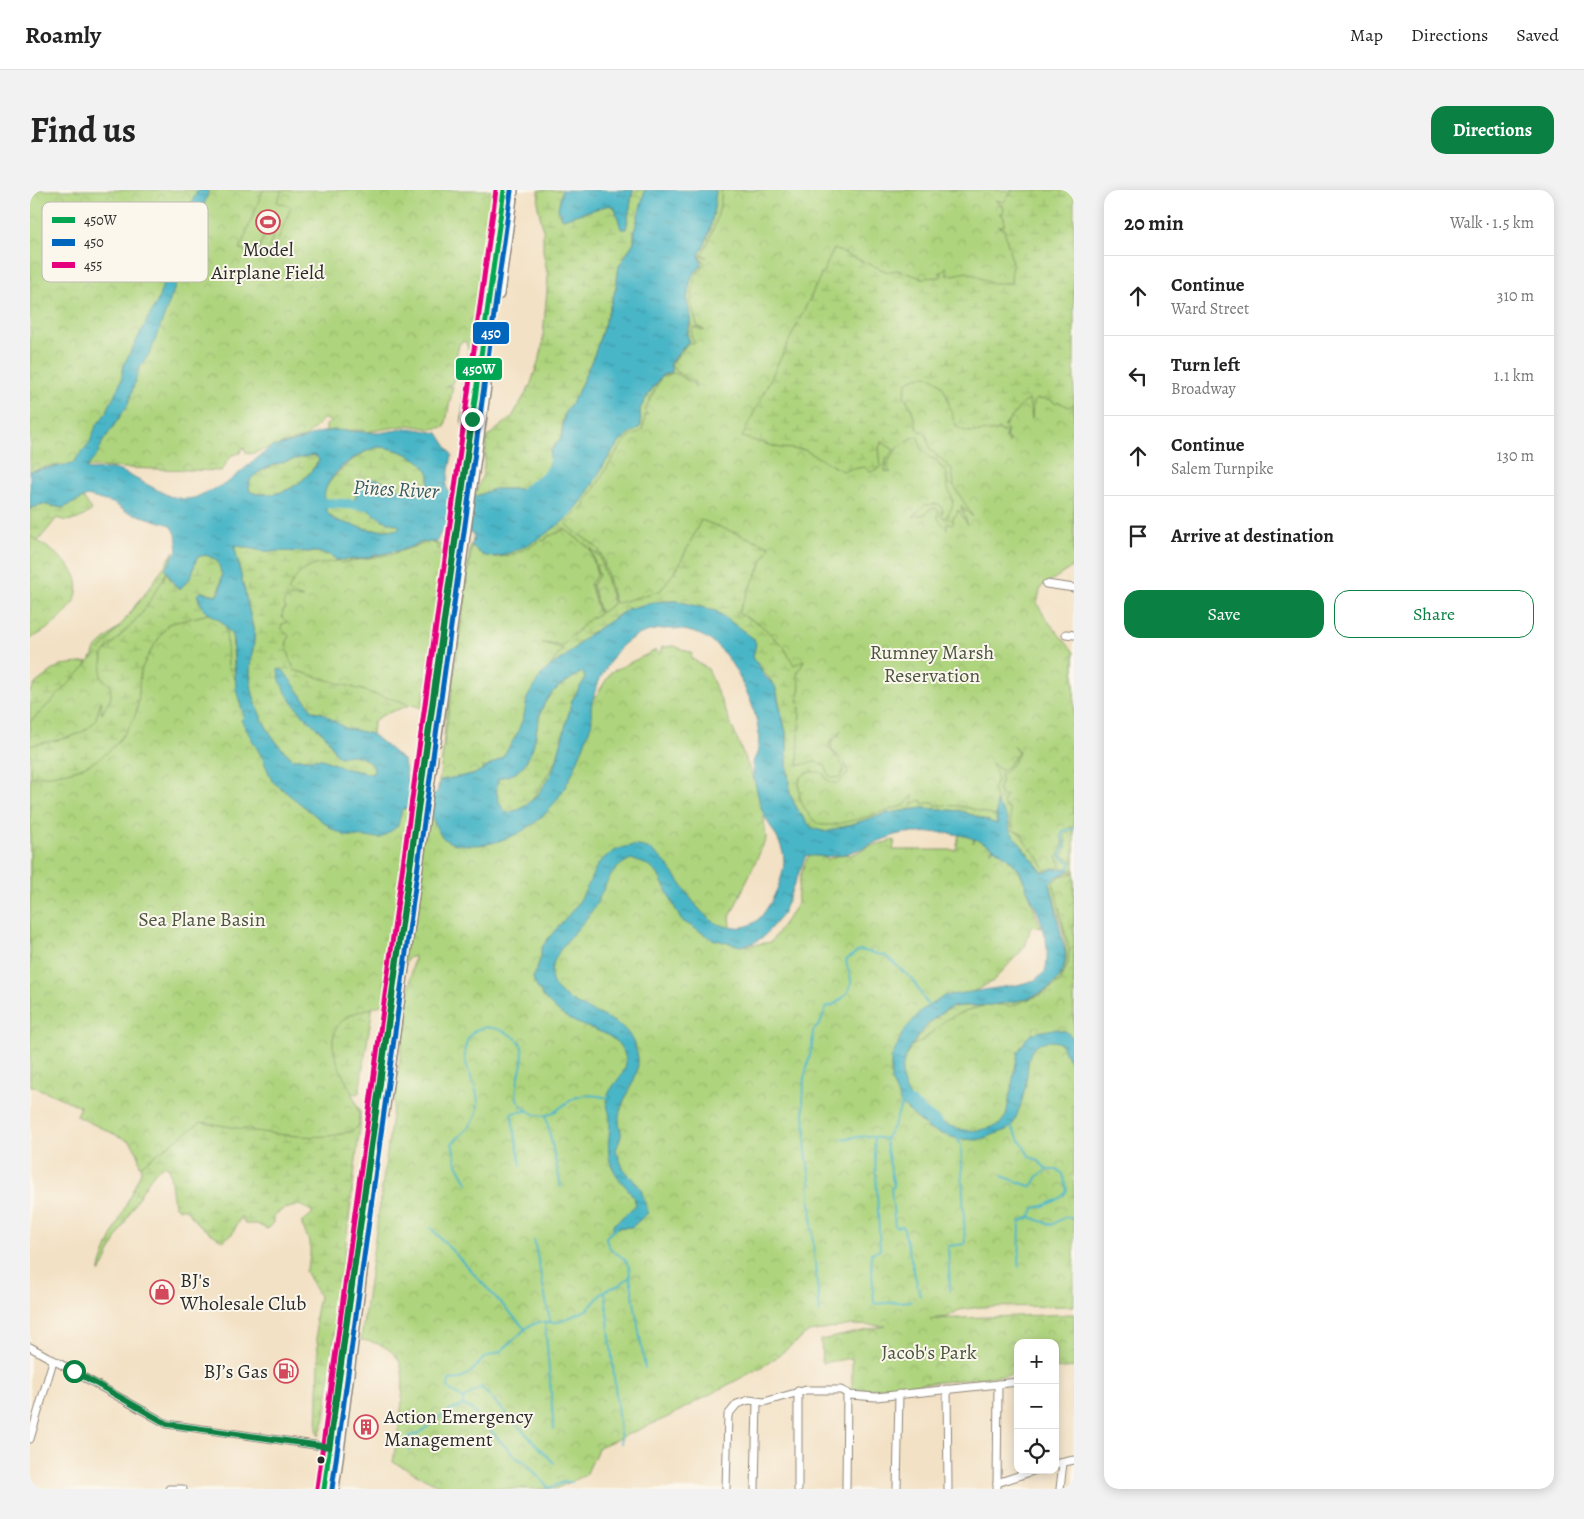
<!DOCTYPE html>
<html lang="en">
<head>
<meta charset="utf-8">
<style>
  body { margin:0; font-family:Alegreya,serif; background:#f2f2f2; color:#222 }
  .controls { position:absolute; right:15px; bottom:15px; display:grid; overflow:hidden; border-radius:10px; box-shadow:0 2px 12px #0003 }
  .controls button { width:45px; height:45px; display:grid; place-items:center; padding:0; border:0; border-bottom:1px solid #e0e0e0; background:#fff; color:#222; font:25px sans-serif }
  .stop { position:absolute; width:15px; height:15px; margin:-11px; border:4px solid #0b8043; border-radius:50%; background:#fff }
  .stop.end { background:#0b8043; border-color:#fff; box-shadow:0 1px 5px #0008 }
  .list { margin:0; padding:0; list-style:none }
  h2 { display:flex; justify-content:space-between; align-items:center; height:65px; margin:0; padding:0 20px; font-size:21px }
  h2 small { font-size:16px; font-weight:400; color:#767676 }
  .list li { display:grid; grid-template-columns:32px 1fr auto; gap:15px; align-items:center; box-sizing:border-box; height:80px; padding:0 20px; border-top:1px solid #e0e0e0 }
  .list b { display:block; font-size:19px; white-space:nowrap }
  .list p { margin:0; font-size:16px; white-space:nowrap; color:#767676 }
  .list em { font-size:16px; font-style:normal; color:#767676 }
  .actions { display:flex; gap:10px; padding:15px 20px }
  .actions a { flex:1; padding:11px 0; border:1px solid #0b8043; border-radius:15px; text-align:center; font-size:18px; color:#0b8043 }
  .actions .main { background:#0b8043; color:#fff }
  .icon { flex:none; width:28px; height:28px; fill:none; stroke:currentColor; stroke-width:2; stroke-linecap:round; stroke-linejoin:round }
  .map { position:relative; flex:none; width:1044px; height:1299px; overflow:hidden; border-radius:15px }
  header { display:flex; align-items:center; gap:30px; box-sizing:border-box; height:70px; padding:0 25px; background:#fff; border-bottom:1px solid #e0e0e0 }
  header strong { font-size:24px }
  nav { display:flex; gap:28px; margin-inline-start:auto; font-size:18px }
  .intro { display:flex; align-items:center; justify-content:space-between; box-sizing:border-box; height:120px; padding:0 30px }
  h1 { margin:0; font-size:35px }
  .button { padding:12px 22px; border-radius:15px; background:#0b8043; color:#fff; font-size:18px; font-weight:700 }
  main { display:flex; gap:30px; padding:0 30px }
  aside { flex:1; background:#fff; border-radius:15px; box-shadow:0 2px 12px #0003 }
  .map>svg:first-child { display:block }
  .wetland { fill:url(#wetland-marsh); stroke:#6c8054 }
  .park { fill:url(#park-crowns); stroke:#6c8054 }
  .garden { fill:#aed47d; stroke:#6c8054 }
  .water { fill:url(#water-ripples); stroke:#3a7079; fill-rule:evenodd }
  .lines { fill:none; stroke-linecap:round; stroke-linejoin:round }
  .stream { stroke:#4ab6c7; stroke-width:2 }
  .river { stroke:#4ab6c7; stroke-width:10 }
  .street-casing { stroke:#8f8678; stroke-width:9 }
  .primary-casing { stroke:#8f8678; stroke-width:14 }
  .street { stroke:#fff; stroke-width:7 }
  .primary { stroke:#fff; stroke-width:11 }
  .bus-1-casing { stroke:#fbf7ec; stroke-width:9 }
  .bus-2-casing { stroke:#fbf7ec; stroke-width:9 }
  .bus-3-casing { stroke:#fbf7ec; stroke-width:9 }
  .bus-1 { stroke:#00a651; stroke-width:5 }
  .bus-2 { stroke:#0065bd; stroke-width:5 }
  .bus-3 { stroke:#e5007d; stroke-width:5 }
  .route { stroke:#0b8043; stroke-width:6 }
  .bus-dot { fill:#2b2b2b; stroke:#fbf7ec; stroke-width:2 }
  .labels { text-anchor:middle; stroke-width:4; stroke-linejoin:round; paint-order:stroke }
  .poi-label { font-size:20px; fill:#2b2b2b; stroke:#fbf7ec; text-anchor:start }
  .park-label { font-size:20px; fill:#4c5540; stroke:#fbf7ec }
  .water-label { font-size:21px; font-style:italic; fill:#365c62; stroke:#fbf7ec }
  .key { fill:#fbf7ec; stroke:#bdbab2; stroke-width:1 }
  .key-label { font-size:14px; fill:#2b2b2b }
  .line-badge { stroke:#fbf7ec; stroke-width:2 }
  .badge-label { font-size:14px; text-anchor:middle; font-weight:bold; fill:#fff }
</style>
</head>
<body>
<header>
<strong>Roamly</strong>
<nav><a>Map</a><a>Directions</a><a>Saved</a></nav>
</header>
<div class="intro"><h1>Find us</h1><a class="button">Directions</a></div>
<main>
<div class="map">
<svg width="1044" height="1299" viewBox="0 0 1044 1299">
  <defs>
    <pattern id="wetland-marsh" width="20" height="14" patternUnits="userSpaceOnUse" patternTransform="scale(1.25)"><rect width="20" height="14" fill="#aed47d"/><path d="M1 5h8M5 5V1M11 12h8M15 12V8" fill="none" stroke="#96b66c"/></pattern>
    <pattern id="park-crowns" width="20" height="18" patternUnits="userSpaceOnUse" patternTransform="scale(1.25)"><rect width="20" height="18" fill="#aed47d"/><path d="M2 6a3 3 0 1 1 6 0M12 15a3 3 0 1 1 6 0" fill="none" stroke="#96b66c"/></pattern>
    <pattern id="water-ripples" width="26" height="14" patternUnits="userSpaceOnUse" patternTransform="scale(1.25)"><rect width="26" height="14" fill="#4ab6c7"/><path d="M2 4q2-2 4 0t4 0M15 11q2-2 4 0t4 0" fill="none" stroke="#3e94a2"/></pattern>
  </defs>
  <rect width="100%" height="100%" fill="#fbf7ec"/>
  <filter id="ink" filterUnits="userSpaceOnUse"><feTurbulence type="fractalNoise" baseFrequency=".02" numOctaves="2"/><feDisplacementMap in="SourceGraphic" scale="10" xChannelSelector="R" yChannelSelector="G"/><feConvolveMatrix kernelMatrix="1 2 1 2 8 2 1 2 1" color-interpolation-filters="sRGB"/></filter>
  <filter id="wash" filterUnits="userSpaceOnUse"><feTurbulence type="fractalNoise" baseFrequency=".0096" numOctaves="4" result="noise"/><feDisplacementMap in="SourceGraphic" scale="20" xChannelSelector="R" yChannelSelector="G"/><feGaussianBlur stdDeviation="1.12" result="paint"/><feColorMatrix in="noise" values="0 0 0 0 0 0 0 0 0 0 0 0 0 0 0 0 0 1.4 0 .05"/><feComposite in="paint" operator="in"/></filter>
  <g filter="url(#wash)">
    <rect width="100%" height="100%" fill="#f3e1c5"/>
    <!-- wetland -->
    <g class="wetland">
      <polygon points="509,0 532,0 528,22 532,29 579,15 585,18 596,39 603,0 615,0 604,42 604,52 589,76 586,98 565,163 546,206 534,224 531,248 522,258 517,286 512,292 492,299 464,299 444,307 453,284 457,247 482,227 500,196 512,160 518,87 513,61 513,39 508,17"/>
      <path d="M 686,0 L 1044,0 L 1044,370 L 1033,369 L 998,413 L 1044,467 L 1044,849 L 876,865 C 889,846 901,828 922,817 C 957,814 1038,817 1036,764 C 1035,740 1025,717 1020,693 L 1026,687 L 1040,681 L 1039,678 L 1029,680 L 1022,678 L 1018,682 L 1012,682 L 980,641 L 978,629 L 966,628 L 967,634 L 931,621 L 893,618 L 858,623 L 796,642 L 782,638 L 768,621 L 760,604 L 757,575 L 757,547 L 747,503 L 745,496 L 723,468 L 720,446 L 686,421 L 647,411 L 631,411 L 598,419 L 557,446 L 535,467 L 518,478 L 465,574 L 445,584 L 414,590 L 411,583 L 416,522 L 421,506 L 440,355 L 471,366 L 520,341 L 543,322 L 584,259 L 595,247 L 611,236 L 610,219 L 618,205 L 632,185 L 642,182 L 640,174 L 654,156 L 661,135 L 657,111 L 659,97 L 662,86 L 672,72 L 669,65 C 681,46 684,22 686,0 Z"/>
      <path d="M 349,257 C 365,258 394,267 399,285 C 401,315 361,298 348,289 C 335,290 328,299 324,311 L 353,330 L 371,336 L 368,340 C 322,343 258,325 315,276 C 326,267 335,260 349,257 Z"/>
      <path d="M 282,265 L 290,268 C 278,289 258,306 233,304 C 228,304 223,304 219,300 L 220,290 C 235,273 261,271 282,265 Z"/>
      <path d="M 53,308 L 62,320 C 51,329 41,334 27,328 L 4,356 L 0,398 L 0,319 L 12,314 L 33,318 Z"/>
      <path d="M 396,351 L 414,355 L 381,514 C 373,519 346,525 344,532 C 342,536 343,540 342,544 L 317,539 L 305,534 L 292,523 L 283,521 L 263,494 L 248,484 L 257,502 L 270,521 L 297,547 L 305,563 C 322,565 333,564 344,578 L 343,584 L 317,579 L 292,569 L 263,569 C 239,550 217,509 220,477 C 221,465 225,455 224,443 L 204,355 L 233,361 L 287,362 L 300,365 L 307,370 L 333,369 Z"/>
      <path d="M 173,365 L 183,366 L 190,374 L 192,385 L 188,405 L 171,402 L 168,410 L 178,423 L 196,436 L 202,444 L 205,491 L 348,784 L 329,903 L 326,904 L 316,899 L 330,920 L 330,936 L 295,1228 L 289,1246 L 287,1242 L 289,1171 L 285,1127 L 289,1106 L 275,1081 C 284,1063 280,1052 272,1035 L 272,1032 L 282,1024 L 282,1021 L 269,1015 L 252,1020 L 243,1026 L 243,1033 L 237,1039 L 227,1034 L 215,1034 L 211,1026 L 203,1043 L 193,1051 L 168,1035 L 156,1019 L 149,1019 L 144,1015 L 139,978 L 134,975 C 115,984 81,1061 70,1083 C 67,1074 105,996 111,982 L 112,970 L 106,955 L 52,921 L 40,907 L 0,890 L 0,502 L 6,493 L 30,475 L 60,472 L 65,459 L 94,432 L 107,413 L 121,400 L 130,382 L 135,379 L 142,393 L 150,399 L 161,387 L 166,368 Z"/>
      <path d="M 553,482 L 555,489 L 542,510 L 526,573 L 507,606 L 488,621 L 477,623 C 467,614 464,602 468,589 C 475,585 483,586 489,580 C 517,552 495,516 536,492 C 542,488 547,484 553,482 Z"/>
    </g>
    <!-- park -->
    <g class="park">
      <polygon points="0,0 465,0 432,233 433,195 438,159 436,152 433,151 429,154 424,179 421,183 424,185 423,193 416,196 423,196 415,237 401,239 379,235 336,242 332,240 296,241 296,235 301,232 294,228 276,247 220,264 216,263 215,259 212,258 210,263 202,265 191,281 31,276 20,276 0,281"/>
      <path d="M 691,0 L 983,0 L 974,12 L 965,10 L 974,18 L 973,24 L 969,23 L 974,27 L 974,36 L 968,36 L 974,39 L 982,72 L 981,93 L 961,93 L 937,82 L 918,86 L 916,77 L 914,81 L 909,83 L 912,84 L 911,87 L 892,88 L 867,80 L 858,82 L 804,59 L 712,247 L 750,258 L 775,260 L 812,281 L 834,277 L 841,282 L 851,277 L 849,257 L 852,252 L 864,260 L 856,269 L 855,281 L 861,283 L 857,277 C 858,266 876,247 888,247 L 892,260 L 900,268 L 906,270 L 917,284 L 917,296 L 923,310 L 922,317 L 916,328 L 911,326 L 913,320 L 909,314 L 895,315 L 883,327 L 896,324 L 899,319 L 906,318 L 908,321 L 908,329 L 917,339 L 917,333 L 923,334 L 923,327 L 926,326 L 928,320 L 938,335 L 931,316 L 943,327 L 924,296 L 922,279 L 900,259 L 897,246 L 887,238 L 881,217 L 874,206 L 877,192 C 882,188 888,186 895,186 C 920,187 917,221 927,237 C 943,248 960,237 976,242 L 975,248 L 979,253 L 979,249 L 976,248 L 978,240 L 974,237 L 991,215 L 999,210 L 1002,229 L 1003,212 L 1006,209 L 1021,210 L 1026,214 L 1028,212 L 1039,217 L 1044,214 L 1044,376 L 1011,397 L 1007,413 C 1017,433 1030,445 1044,462 L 1044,637 L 1039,637 L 1031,645 L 1033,655 L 1027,667 L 1032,677 L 1015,680 L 1009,668 L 995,652 L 992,644 L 983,640 L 979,618 L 976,618 L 973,613 L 976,605 L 972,607 L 968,600 L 972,590 L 970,585 C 978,580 987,570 989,561 L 982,555 L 988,562 L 978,576 L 971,581 L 961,572 C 967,583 969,588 963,600 L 972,628 L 932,616 L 905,615 L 903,612 L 893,614 L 891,610 L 882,614 L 883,605 L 874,616 C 855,620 803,640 788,634 C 774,622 766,607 770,588 C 776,581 784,581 793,583 L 796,589 L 803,593 L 808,593 L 818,584 L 815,573 L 801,559 L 802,552 L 811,540 L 807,547 L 800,551 L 799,557 L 814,578 L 810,588 L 800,587 L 794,574 L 785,572 L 768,575 L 770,518 L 768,508 L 770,496 L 767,484 L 774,470 L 764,475 L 754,457 L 730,434 L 708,423 L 740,356 L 671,330 L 648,377 L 630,401 L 587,413 L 585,413 C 581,403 574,366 569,360 C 560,350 545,344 536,333 L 541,327 L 556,316 L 555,312 C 571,292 580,268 596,250 C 605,239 614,250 615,224 L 618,225 L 615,220 L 631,187 L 644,183 L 664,194 L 665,198 L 665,192 L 648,183 L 641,175 L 658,153 L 664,153 L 661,144 L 664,137 L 675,141 L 667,135 L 661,113 L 665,86 L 675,74 L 670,65 L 677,67 L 672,64 C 679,54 694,13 691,0 Z"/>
      <path d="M 535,339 L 560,359 L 567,385 L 560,394 L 569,424 L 561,428 L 533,455 L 512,453 L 533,458 L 516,482 L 479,567 L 455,579 L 453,576 L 451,583 L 411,590 L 407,605 L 443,348 C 444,349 443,354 445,357 C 461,379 495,360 511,350 L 515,351 L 517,347 Z"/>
      <path d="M 2,347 C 16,357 34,367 43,382 C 61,410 22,438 0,449 L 0,349 Z"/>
      <path d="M 399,352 L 406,354 L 408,360 L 415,355 L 392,518 L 264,480 L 256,455 L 259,446 L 251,438 L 252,434 L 257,432 L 252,427 L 253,420 L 256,419 L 253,413 L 259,407 L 273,408 L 258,402 C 267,377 284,374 308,371 L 311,373 L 362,364 Z"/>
      <polygon points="561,358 570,367 583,412 582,415 570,423 562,395 569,386"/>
      <path d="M 144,361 L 134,388 L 112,423 L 73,464 L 71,487 L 80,495 L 81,506 L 72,524 L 71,511 C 68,517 68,528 63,533 C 49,550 20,550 0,556 L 0,532 C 55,480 104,425 144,361 Z"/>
      <path d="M 195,420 L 198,476 L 224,525 L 269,581 L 407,612 L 427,640 L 494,623 L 581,482 L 626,460 L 630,464 L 632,457 L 644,456 L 662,463 L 661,468 L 678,479 L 732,609 L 736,649 L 700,727 L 702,744 L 715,756 L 741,752 L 768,713 C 766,700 772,674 780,664 L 795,666 L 798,669 L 814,664 L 822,665 L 837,657 L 865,650 L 863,660 L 926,660 L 929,643 L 944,648 L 943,653 L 946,648 L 953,650 L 963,657 L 961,662 L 963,658 L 966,659 C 998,679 997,707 1012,738 L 1001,736 L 995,757 L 962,792 L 882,832 L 874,859 L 891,852 L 917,829 L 928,824 L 959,814 L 980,816 L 1010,805 L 1030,792 L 1038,774 L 1039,759 L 1023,692 L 1031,686 L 1043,683 L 1041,682 L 1044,678 L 1044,1116 L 950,1117 L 929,1120 L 918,1127 L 900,1129 L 1044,1124 L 1044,1177 L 1025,1179 L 1025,1153 L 988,1153 L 988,1184 L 822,1201 L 822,1168 L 792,1173 L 791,1150 L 856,1136 L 823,1135 L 779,1142 L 737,1174 L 636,1228 L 569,1257 L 556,1285 L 525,1299 L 416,1299 L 363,1272 C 366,1250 380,1187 368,1169 C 359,1156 346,1152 331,1150 L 384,766 L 378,768 L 357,812 C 345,819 329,819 317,827 C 276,855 339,907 328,937 C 298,959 207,937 171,932 L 110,976 L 108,964 L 101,952 L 46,926 L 50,916 L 0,895 L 0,587 C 38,584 66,579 91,548 C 98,538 105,530 107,518 C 110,506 108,493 111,481 C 117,464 129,449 138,434 Z"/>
      <path d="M 1044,641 L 1044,672 L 1032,666 C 1038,660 1036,653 1035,645 Z"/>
    </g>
    <!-- garden -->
    <polygon class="garden" points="233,0 252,0 247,12 261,17 244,60 239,58 243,47 235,43 226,65 210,59"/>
    <!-- water -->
    <g class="water">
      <path d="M 168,0 L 179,0 L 156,68 L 121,161 L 109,179 L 98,215 L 72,253 L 68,264 L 57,277 L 58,280 L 82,279 L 93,282 L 139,306 L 154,309 L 164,308 L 197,293 L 241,257 L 264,252 L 288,243 L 304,240 L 349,243 L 380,238 L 408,243 L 422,265 L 416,297 L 420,303 L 444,307 L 464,299 L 492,299 L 512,292 L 519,278 L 520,262 L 531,248 L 535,222 L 546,206 L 565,163 L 586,98 L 589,76 L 604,52 L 605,39 L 615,0 L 686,0 C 684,22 681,46 669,65 L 672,75 L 662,86 L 659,97 L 657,111 L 661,129 L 657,144 L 659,151 L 640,173 L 642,182 L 632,185 L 618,205 L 610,219 L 611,236 C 604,242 596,245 590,252 C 571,273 562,302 543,322 C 529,338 477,372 456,366 C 451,365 445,359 441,354 L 444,351 L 443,344 C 429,334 412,332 407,352 L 393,352 L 375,359 L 329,369 L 307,370 L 300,365 L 287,362 L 233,361 L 204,355 L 224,442 C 225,456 220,468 220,481 C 220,512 239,550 263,569 L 292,569 L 317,579 L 343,584 L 344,578 C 335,566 325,563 310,567 C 303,562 302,555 297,548 C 294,543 290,541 286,537 C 271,524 249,501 248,479 L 253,480 L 283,521 L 292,523 L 315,538 L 342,544 L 374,571 L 379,600 L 401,606 L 407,602 L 411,590 L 445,584 L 472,568 L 486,546 L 494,526 L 497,508 L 511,485 L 523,474 L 535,467 L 557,446 L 598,419 L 623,412 L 647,411 L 686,421 L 724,449 L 726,454 L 723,467 L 735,486 L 745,496 L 757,547 L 757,575 L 760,604 L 768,621 L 782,638 L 796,642 L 858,623 L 893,618 L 931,621 L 967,634 L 966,612 L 978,629 L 980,641 L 1012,682 L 1018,682 L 1022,678 L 1029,680 L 1039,677 L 1040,680 L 1026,687 L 1020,693 L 1035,762 C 1039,808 980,814 946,816 C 938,816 928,815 920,818 C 899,827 870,863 872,886 C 873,897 880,909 887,917 C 893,924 900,927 909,931 C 931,942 946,944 970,934 L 976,926 L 988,862 L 996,849 L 1003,843 L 1024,839 L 1035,841 L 1044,849 L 1044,895 L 1041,873 L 1030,853 C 1021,849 1007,851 1002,860 C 997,869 998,881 996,891 C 994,906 989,922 982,936 L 977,940 L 948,950 L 928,949 L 900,940 L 871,914 L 861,890 L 861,869 L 873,842 L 892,820 L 914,806 L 987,795 L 1005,790 L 1015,782 C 1022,754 1011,726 998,702 C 994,693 992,682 985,675 C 959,648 925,640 888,643 C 882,643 876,642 869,644 C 832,655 819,671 776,665 L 752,725 L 733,747 L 723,753 L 711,756 L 682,749 L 651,730 L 628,684 L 618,675 L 601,669 C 576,679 574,706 559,725 C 547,741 529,756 523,774 C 509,810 573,821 592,837 C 600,843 604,853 607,863 C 613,886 592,906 589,927 C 588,934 592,940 591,946 C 590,951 587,956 586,960 L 593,978 L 611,999 L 618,1023 L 602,1037 L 584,1038 L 582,1036 L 606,1015 C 604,1002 592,995 586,984 C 574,965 580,950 580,929 C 580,923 576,916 577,910 C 578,893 606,882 592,859 C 583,843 563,840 547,833 C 530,826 508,806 503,788 L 511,767 L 511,759 C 522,741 538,728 550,710 C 558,699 561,684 569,673 C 575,666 587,659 595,657 C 648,643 655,747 712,737 C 721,736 728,731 733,724 C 743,711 754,687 754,671 C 754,650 735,634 730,614 C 728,605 721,580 723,573 C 724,568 728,564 728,558 C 731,543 725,521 719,507 C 710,488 701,468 685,454 C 662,434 616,433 593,455 C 585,462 578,475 572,485 C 567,494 562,509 561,519 C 561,525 563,530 561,535 C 545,579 532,621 487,644 C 476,649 460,655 447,655 C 412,655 412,651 399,621 L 388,617 L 372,619 L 368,636 L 351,648 L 316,646 L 302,639 L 242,591 L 233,569 L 211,530 L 214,527 L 206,499 L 203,447 L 192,432 L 174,420 L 167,405 L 171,402 L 185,405 L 190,403 L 192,385 L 187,370 L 176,365 L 167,367 L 161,387 L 150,399 L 147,398 L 135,379 L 148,359 L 146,344 L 143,338 L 138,334 L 95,321 L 83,313 L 57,306 L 33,318 L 12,314 L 0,319 L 0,281 L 42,274 L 60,252 L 66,236 L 76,223 L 91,191 L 94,174 L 128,110 L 156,23 ZM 349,257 C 365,258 394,267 399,285 C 401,315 361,298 348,289 C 334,290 328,299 324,311 L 353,330 L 370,336 L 368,340 L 341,340 L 304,330 C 273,301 321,263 349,257 ZM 282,265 L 287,266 L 289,271 C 276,290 258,306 233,304 C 228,304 223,304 219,300 L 220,290 C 235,273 261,271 282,265 ZM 553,482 L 555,489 L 542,510 L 526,573 L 519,588 L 507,606 L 491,619 L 477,623 C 467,614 465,602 468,589 C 475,585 483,586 489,580 C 517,552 495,516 536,492 C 542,489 547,484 553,482 Z"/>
      <polygon points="532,0 603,0 596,39 591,39 585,18 579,15 532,29 528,18"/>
    </g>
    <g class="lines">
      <!-- stream -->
      <g class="stream">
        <polyline points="1038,679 1041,673 1030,666 1035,655 1032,646 1033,641 1044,639"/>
        <polyline points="516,926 531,997"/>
        <path d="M 981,936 L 1000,967 L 1008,970 L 1017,980 L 1028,980 L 1033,984 L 1037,1000 C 1033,1010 1015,1016 1005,1018 L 1000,1027 L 1022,1035 L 1035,1027 L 1042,1028 L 1044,1031"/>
        <polyline points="844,948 850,1060 841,1063 844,1114 881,1111"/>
        <polyline points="811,949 837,946 855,949 864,935 872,913"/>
        <polyline points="855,949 864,997 861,998 865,1037 873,1036 890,1106"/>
        <polyline points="491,975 481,923 496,921"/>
        <polyline points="972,986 1002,997 1008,986 1017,980"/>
        <path d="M 438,994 L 427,974 L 422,953 C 431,945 444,935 447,922 C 453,898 429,877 436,854 C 444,827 476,838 490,852 C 499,872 483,889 487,909 C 489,915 495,919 500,922 C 523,935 531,910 551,906 C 559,904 570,906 578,908"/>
        <polyline points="401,1038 495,1139"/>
        <polyline points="504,1050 520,1131"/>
        <polyline points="989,1077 990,1032 1000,1027"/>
        <polyline points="600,1087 615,1178"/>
        <polyline points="575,1101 591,1253"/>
        <polyline points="920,1101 918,1056 935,1054 931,955 927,947"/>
        <path d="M 790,1123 C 789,1108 779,1027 782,1020 L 780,1015 L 780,989 L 775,954 L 776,943 L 773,915 L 774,889 L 782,857 L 783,841 L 790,834 L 796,817 C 805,816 820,804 821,794 C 822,787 817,778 816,770 L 830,760 L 856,766 L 883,790 L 898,816"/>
        <polyline points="515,1132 524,1240"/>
        <path d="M 433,1209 L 418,1198 L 419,1190 L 430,1189 L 440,1183 L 454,1168 L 471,1161 L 499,1136 L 509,1132 L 529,1132 L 552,1122 L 558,1119 L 574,1101 L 589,1095 L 600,1087 C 601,1061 577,1067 576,1047 L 587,1037"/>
        <polyline points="433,1215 441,1219 486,1268 495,1272 519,1298 534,1292 541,1292"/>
        <polyline points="380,1261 379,1246 388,1244 415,1223 433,1215 433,1209 451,1197 524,1273"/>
      </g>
      <!-- river -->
      <g class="river">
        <polyline points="495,301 518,285 524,277"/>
        <polyline points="281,315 290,313 342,315"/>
        <polyline points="881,913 907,933"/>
      </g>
    </g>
  </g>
  <g filter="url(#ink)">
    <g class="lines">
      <!-- street casing -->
      <g class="street-casing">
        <g id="street">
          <polyline points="1016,394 1044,398"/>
          <polyline points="1036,444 1044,445"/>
          <polyline points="0,1157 137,1234 299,1257"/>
          <polyline points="917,1199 918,1299"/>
          <polyline points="768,1201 768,1299"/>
          <polyline points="0,1249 23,1171"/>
          <polyline points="1025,1274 1044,1270"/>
          <polyline points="967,1293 1006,1280"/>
          <polyline points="139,1299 153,1299"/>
          <polyline points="696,1299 698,1225 707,1214 719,1210 734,1212 776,1200 811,1200 820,1205 846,1207 988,1192"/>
          <polyline points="725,1299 727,1212"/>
          <polyline points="816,1299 817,1203"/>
          <polyline points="867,1299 869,1204"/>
          <polyline points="967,1299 968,1194"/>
          <polyline points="1030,1299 1033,1273"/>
        </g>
      </g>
      <!-- primary casing -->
      <g class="primary-casing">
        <g id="primary">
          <polyline points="468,104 482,0"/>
          <polyline points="405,552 455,196"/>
          <polyline points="353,923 402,568"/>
          <polyline points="294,1299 474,0"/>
          <polyline points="303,1299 332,1075"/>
        </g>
      </g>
      <!-- street -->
      <use href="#street" class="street"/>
      <!-- primary -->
      <use href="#primary" class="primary"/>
      <!-- bus-1 casing -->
      <g class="bus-1-casing">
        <polyline id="bus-1" points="294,1299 474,0"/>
      </g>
      <!-- bus-2 casing -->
      <g class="bus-2-casing">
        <polyline id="bus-2" points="302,1299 481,1"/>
      </g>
      <!-- bus-3 casing -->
      <g class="bus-3-casing">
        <polyline id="bus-3" points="287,1298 466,0"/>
      </g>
      <!-- bus-1 -->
      <use href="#bus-1" class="bus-1"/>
      <!-- bus-2 -->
      <use href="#bus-2" class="bus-2"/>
      <!-- bus-3 -->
      <use href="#bus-3" class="bus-3"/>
    </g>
  </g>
  <g class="lines" filter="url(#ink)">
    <!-- route -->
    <polyline class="route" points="44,1181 137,1234 299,1257 442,229"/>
  </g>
  <!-- icons -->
  <defs>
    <g id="stadium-ring" transform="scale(1.25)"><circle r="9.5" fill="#fbf7ec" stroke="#d1495b" stroke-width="1.5"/><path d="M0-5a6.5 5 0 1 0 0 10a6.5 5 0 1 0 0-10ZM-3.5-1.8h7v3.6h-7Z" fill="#d1495b"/></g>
    <g id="shop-ring" transform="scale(1.25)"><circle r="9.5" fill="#fbf7ec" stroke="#d1495b" stroke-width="1.5"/><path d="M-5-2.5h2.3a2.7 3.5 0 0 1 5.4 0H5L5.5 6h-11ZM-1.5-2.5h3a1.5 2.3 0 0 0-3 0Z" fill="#d1495b"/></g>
    <g id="fuel-ring" transform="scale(1.25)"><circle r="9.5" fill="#fbf7ec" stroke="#d1495b" stroke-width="1.5"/><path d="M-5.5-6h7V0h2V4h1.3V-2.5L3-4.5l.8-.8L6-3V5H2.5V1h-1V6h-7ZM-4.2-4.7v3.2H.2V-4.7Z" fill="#d1495b"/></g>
    <g id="building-ring" transform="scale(1.25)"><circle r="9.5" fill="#fbf7ec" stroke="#d1495b" stroke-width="1.5"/><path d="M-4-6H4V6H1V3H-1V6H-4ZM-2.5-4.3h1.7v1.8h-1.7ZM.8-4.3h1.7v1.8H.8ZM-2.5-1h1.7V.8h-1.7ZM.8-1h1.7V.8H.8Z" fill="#d1495b"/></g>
  </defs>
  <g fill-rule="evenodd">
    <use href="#stadium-ring" x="238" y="32"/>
    <use href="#shop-ring" x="132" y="1102"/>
    <use href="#fuel-ring" x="256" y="1181"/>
    <use href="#building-ring" x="336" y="1237"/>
  </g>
  <!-- markers -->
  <circle class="bus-dot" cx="291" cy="1270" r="4.5"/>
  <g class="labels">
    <!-- poi labels -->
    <g class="poi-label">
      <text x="238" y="66" text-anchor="middle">Model<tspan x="238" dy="23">Airplane Field</tspan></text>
      <text x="150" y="1097">BJ's<tspan x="150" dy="23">Wholesale Club</tspan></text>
      <text x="238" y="1188" text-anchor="end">BJ’s Gas</text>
      <text x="354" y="1233">Action Emergency<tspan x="354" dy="23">Management</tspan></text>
    </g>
    <!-- park labels -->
    <g class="park-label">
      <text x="902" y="469">Rumney Marsh<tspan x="902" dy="23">Reservation</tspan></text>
      <text x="172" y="736">Sea Plane Basin</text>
      <text x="899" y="1169">Jacob's Park</text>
    </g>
    <!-- water labels -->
    <g class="water-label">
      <text transform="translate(366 299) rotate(3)" y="7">Pines River</text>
    </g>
  </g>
  <!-- legend -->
  <rect x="12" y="12" width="166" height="80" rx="8" class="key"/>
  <rect x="22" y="27" width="23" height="6" fill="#00a651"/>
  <rect x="22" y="49" width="23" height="7" fill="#0065bd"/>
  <rect x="22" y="72" width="23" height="6" fill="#e5007d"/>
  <g class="key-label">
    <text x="54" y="35">450W</text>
    <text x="54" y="57">450</text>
    <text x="54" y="80">455</text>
  </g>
  <g class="line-badge">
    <rect x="442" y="131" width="38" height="24" rx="5" fill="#0065bd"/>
    <rect x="425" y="167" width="48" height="24" rx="5" fill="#00a651"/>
  </g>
  <g class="badge-label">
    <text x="461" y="148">450</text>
    <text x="449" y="184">450W</text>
  </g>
</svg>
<div class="controls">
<button>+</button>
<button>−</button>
<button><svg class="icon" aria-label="locate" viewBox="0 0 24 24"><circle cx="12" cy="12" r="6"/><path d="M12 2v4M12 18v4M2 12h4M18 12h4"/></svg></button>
</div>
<div class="stop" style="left:44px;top:1181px"></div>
<div class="stop end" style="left:442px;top:229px"></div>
</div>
<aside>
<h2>20 min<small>Walk · 1.5 km</small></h2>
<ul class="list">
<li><svg class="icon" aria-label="ahead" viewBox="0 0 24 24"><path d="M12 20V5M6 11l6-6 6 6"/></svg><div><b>Continue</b><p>Ward Street</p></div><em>310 m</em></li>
<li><svg class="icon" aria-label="left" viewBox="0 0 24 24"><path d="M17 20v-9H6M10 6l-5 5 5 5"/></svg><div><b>Turn left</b><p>Broadway</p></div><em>1.1 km</em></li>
<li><svg class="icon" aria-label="ahead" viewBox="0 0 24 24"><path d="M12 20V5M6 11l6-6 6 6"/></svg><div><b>Continue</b><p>Salem Turnpike</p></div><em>130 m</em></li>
<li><svg class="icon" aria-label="arrive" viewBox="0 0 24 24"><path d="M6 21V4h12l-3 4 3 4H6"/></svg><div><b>Arrive at destination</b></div></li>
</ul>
<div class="actions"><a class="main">Save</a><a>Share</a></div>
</aside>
</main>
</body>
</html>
